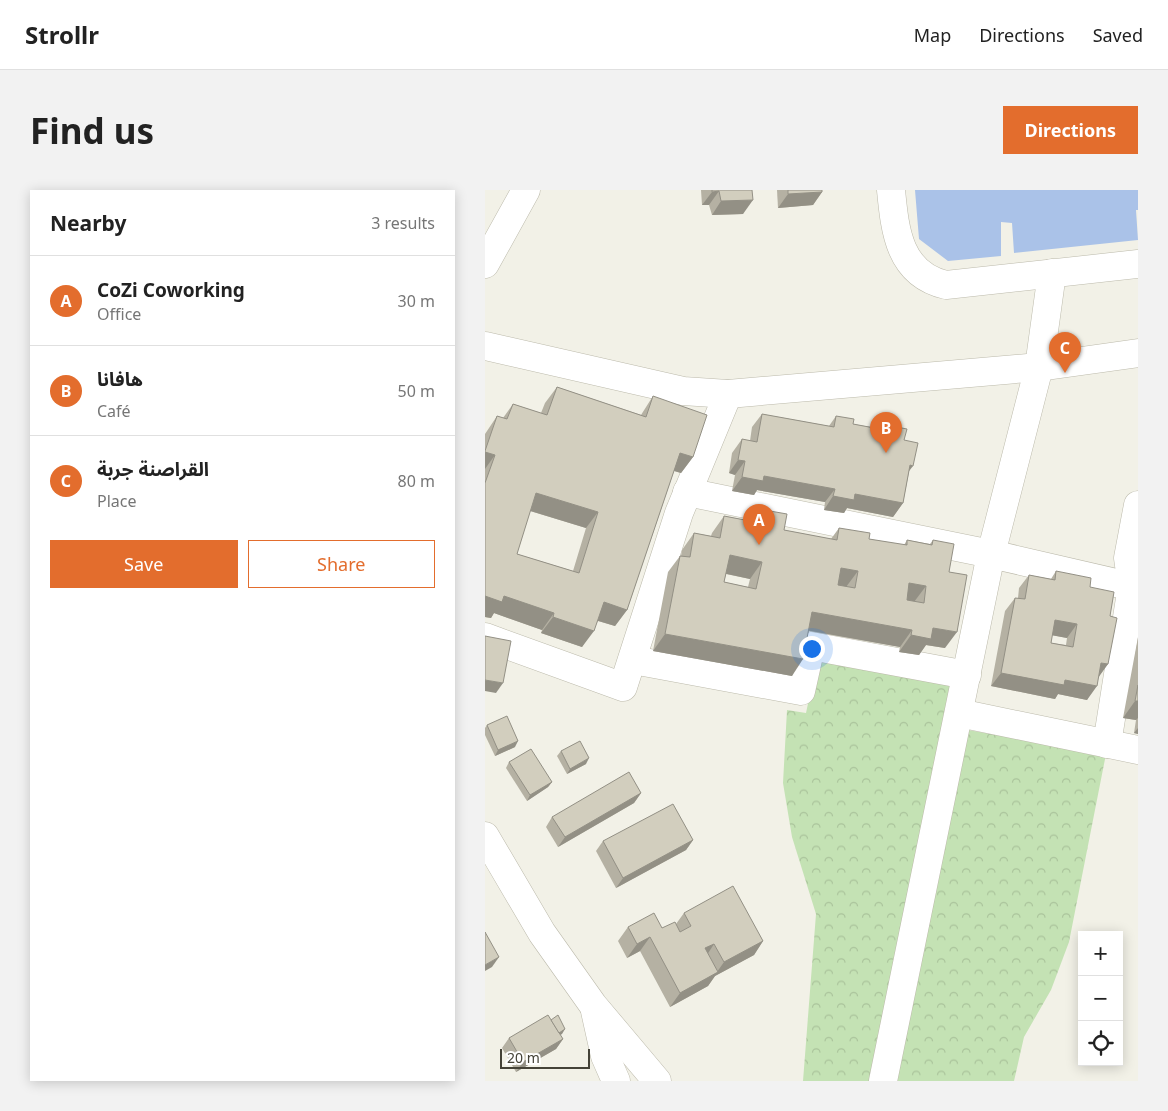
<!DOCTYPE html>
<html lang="en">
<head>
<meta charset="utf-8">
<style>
  body { margin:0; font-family:"Noto Sans","Noto Sans Arabic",sans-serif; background:#f2f2f2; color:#222 }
  .controls { position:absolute; right:15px; bottom:15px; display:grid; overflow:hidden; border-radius:0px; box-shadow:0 2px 12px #0003 }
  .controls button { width:45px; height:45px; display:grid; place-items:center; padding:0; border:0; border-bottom:1px solid #e0e0e0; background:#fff; color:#222; font:25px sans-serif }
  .scale { position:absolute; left:15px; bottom:12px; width:90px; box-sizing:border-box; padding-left:5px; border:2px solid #444237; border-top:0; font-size:14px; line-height:18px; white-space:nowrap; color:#444237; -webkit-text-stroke:4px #fff; paint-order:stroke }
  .you { position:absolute; left:326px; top:458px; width:18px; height:18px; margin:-12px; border:4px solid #fff; border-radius:50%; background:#1a73e8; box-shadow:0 0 0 8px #1a73e833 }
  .badge { display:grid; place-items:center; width:32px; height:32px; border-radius:50%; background:#e36d2d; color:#fff; font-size:16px; font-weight:700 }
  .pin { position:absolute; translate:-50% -41px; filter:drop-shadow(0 1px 2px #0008) }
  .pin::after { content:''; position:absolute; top:26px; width:18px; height:15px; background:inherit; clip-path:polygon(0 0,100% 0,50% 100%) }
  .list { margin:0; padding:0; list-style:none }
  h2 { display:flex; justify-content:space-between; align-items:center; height:65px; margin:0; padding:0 20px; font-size:21px }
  h2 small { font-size:16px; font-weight:400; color:#767676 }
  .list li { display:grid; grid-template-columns:32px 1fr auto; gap:15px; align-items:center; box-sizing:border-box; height:90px; padding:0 20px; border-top:1px solid #e0e0e0 }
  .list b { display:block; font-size:19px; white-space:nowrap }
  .list p { margin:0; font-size:16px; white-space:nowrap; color:#767676 }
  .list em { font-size:16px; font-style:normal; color:#767676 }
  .actions { display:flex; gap:10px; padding:15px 20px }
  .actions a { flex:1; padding:11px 0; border:1px solid #e36d2d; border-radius:0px; text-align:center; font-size:18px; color:#e36d2d }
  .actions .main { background:#e36d2d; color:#fff }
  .icon { flex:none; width:28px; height:28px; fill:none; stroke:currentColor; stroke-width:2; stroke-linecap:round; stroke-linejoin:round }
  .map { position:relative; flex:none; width:653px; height:891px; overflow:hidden; border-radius:0px }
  header { display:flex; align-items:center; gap:30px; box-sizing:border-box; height:70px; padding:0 25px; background:#fff; border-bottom:1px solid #e0e0e0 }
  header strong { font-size:24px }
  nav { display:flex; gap:28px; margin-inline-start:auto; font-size:18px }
  .intro { display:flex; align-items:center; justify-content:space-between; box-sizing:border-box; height:120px; padding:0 30px }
  h1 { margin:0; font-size:35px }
  .button { padding:12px 22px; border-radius:0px; background:#e36d2d; color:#fff; font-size:18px; font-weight:700 }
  main { display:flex; gap:30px; padding:0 30px }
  aside { flex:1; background:#fff; border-radius:0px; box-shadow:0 2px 12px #0003 }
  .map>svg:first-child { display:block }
  .park { fill:url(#park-crowns) }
  .water { fill:#aac2e8 }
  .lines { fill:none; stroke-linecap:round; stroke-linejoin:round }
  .minor-casing { stroke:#bcbaab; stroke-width:29 }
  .minor { stroke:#fff; stroke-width:28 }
  .wall { fill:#b5b1a3; fill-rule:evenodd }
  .shaded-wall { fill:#939085 }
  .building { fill:#d2cebe; stroke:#939085; fill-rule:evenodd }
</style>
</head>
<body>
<header>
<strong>Strollr</strong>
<nav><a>Map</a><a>Directions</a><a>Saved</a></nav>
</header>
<div class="intro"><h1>Find us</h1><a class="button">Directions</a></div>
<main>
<aside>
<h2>Nearby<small>3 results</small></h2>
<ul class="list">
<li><span class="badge">A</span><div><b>CoZi Coworking</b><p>Office</p></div><em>30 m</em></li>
<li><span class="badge">B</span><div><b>هافانا</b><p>Café</p></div><em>50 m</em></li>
<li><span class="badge">C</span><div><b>القراصنة جربة</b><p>Place</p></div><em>80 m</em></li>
</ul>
<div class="actions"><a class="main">Save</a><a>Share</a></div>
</aside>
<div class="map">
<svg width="653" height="891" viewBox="0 0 653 891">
  <defs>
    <pattern id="park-crowns" width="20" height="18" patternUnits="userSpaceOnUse" patternTransform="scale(1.25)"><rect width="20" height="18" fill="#c4e2b4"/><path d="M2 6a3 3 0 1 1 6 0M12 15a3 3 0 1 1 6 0" fill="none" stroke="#aac39b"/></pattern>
  </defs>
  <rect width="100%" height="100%" fill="#f2f1e7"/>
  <!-- park -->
  <polygon class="park" points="333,466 474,494 466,537 621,564 584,752 566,800 539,847 529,891 318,891 331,724 307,647 298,593 302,520 321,523"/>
  <!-- water -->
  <polygon class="water" points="430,0 653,0 653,20 651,20 653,50 529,63 527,33 516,32 516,66 463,71 434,49"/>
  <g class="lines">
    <!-- minor casing -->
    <g class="minor-casing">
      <g id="minor">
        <path d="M 406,0 C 410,41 414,84 461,95 L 653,74"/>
        <polyline points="0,74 41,0"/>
        <polyline points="0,156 198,201 243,204 554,177 653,163"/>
        <polyline points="202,302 506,364 653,398"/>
        <polyline points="0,447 138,497 194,323 243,204"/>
        <polyline points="148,470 316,501 326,456 482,485"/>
        <polyline points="474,523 653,560"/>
        <polyline points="622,554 647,396 643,368 653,315"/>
        <polyline points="0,646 57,743 108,815 172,891"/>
        <polyline points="110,821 120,866 131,891"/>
        <polyline points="398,891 506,364 554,177 567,83"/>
      </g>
    </g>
    <!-- minor -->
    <use href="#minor" class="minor"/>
  </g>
  <!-- wall -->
  <g class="wall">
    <polygon points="216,0 267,0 258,24 227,25 224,15 217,15"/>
    <polygon points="292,0 337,0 337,2 328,15 293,18"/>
    <path d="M 72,197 L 156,225 L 168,206 L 208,267 L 196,283 L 189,281 L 142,420 L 130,436 L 113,431 L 97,457 L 56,443 L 57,440 L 9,423 L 6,428 L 0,427 L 0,244 L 12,226 L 18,228 L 28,214 L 56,223 L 60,213 ZM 45,321 L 101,338 L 88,381 L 32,364 Z"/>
    <polygon points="277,224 344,236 351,226 368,234 398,239 401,235 419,250 424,282 418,313 408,327 362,318 359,323 339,320 340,312 272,300 269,305 247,301 250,285 244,283 247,263 257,249 265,251 267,237"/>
    <path d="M 268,318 L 299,340 L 346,349 L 354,338 L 384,349 L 419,355 L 422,350 L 445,354 L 448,350 L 464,382 L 460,458 L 441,455 L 434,465 L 414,462 L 415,457 L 324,441 L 307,486 L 168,461 L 183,382 L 195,366 L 196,366 L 197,360 L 209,343 L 226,346 L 227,343 L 239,326 L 260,330 ZM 241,384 L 265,389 L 263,397 L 239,392 Z"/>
    <path d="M 571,381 L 605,397 L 625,426 L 623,474 L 613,487 L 602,510 L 573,504 L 570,509 L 506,496 L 520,421 L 530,408 L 533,408 L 534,398 L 544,385 L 566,389 ZM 567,445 L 582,448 L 581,455 L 566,453 Z"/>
    <polygon points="653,447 653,544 649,543 651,530 638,528"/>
    <polygon points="2,535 30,557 10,566 0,545 0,538"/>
    <polygon points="76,561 101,574 82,584 72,566"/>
    <polygon points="24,572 67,592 63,597 42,611 21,578"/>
    <polygon points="156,603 149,613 73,657 61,637 67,627"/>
    <polygon points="208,650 201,660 131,698 111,661 118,651"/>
    <polygon points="199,723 278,751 269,765 230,786 223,796 185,817 155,761 142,768 133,751 143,737 177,738 191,734"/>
    <polygon points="66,830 80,839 75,845 78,849 71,859 31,882 17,858 24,848"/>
  </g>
  <!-- shaded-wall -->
  <g class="shaded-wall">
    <polygon points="234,1 224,15 217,15 227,2"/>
    <polygon points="337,2 328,15 293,18 303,4"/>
    <polygon points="268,10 258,24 227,25 236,11"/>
    <polygon points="0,262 10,265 0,279"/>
    <polygon points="195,263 208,267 196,283 183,279"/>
    <polygon points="253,270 260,271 250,285 244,283"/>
    <polygon points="425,275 428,276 418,289"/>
    <polygon points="279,286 350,299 340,312 272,300 269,305 247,301 257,287"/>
    <polygon points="51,303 113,322 101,338 39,319"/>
    <polygon points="370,304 418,313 408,327 362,318 359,323 339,320 348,306"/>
    <polygon points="245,365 277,372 265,389 233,382"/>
    <polygon points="356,378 373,381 361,397 344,395"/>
    <polygon points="424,393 441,396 429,412 412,410"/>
    <polygon points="0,406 19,406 69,423 57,440 9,423 6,428 0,427"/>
    <polygon points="119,412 142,420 130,436 107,429"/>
    <polygon points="327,422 427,440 415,457 315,439"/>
    <polygon points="68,427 109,441 97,457 56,443"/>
    <polygon points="570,430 592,434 582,448 560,444"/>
    <polygon points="448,438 472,442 460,458 441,455 434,465 414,462 426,445"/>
    <polygon points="180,444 318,469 307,486 168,461"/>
    <polygon points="616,473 623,474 613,488"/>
    <polygon points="516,483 580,490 612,496 602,510 573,504 570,509 506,496"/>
    <polygon points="0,490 18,493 11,503 0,501"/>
    <polygon points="650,511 653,511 653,528 651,530 638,528"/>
    <polygon points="653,538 653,544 649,543"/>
    <polygon points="33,551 30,557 10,566 13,560"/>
    <polygon points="104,568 101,574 82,584 85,579"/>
    <polygon points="67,592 63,597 42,611 45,605"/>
    <polygon points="156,603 149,613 73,657 80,647"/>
    <polygon points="208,650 201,660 131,698 138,688"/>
    <polygon points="165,747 155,761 142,768 152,754"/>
    <polygon points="278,751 269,765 230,786 223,796 185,817 195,803 232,782 239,772"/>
    <polygon points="229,754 220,768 220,758"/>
    <polygon points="14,767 7,777 0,781 0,775"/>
    <polygon points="80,839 77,844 66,851 69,845"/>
    <polygon points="78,849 71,859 31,882 38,872"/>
  </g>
  <!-- building -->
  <g class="building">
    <polygon points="227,0 267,0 268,10 236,11 234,1 227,2"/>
    <polygon points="303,0 337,0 337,2 303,4"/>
    <path d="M 72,197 L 161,227 L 168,206 L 222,225 L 208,267 L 195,263 L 142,420 L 119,412 L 109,441 L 68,427 L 69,423 L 19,406 L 17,412 L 0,406 L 0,293 L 10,265 L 0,262 L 0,261 L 12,226 L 22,229 L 28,214 L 62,225 ZM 51,303 L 113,322 L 94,383 L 32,364 Z"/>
    <polygon points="277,224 349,237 351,226 369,229 368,234 400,240 401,235 422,239 419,250 433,253 428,276 425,275 418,313 370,304 369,310 348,306 350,299 279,286 278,291 257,287 260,271 253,270 257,249 272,252"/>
    <path d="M 268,318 L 302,324 L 299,340 L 352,350 L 354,338 L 385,343 L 384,349 L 422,355 L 422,350 L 447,355 L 448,350 L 469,354 L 464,382 L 482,385 L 472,442 L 448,438 L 446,449 L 426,445 L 427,440 L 327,422 L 318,469 L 180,444 L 195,366 L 205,367 L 209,343 L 235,348 L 239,326 L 265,331 ZM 245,365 L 277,372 L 271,399 L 239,392 ZM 356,378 L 373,381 L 370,398 L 353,395 ZM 424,393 L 441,396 L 439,413 L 422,410 Z"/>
    <path d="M 571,381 L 606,388 L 605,397 L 629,402 L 625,426 L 632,428 L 623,474 L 616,473 L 612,496 L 580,490 L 579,495 L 516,483 L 530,408 L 540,409 L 544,385 L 570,390 ZM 570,430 L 592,434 L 588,457 L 566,453 Z"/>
    <polygon points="0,446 26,451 18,493 0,490"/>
    <polygon points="653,495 653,511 650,511"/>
    <polygon points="22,526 33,551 13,560 2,535"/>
    <polygon points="95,551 104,568 85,579 76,561"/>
    <polygon points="46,559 67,592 45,605 24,572"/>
    <polygon points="144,582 156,603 80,647 67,627"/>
    <polygon points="188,614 208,650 138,688 118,651"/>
    <polygon points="248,696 278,751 239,772 229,754 220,758 233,782 195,803 165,747 152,754 143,737 169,723 177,738 190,732 195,742 206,736 199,723"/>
    <polygon points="0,742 14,767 0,775"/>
    <polygon points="63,825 78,849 38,872 24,848"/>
    <polygon points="73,825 80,839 74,843 66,830"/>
  </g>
</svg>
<div class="controls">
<button>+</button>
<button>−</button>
<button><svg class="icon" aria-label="locate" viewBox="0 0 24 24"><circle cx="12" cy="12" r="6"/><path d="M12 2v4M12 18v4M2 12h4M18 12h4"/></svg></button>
</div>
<div class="scale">20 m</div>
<div class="you"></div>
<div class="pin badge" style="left:274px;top:355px">A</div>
<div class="pin badge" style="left:401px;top:263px">B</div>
<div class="pin badge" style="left:580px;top:183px">C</div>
</div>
</main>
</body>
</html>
